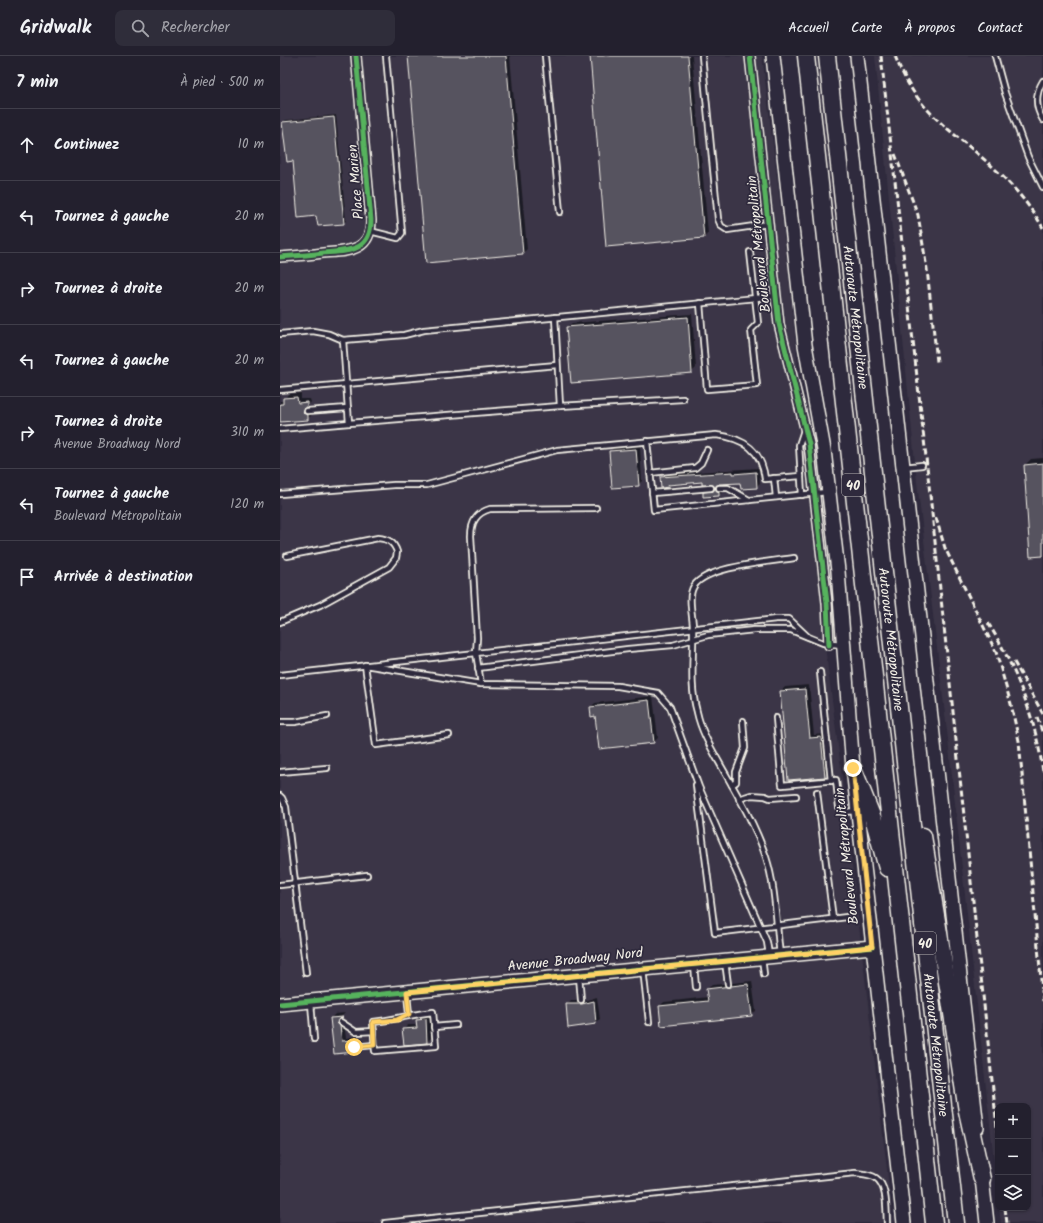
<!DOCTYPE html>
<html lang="fr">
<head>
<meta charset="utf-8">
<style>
  body { margin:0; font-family:Kalam,sans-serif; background:#2f2d3a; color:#f1f3f6 }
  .controls { position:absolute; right:12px; bottom:12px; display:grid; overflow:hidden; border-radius:8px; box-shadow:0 1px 3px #0004 }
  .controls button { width:36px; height:36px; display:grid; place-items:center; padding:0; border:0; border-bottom:1px solid #403e4a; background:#23202e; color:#f1f3f6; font:20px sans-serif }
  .stop { position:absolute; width:12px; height:12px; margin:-9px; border:3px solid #ffd166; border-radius:50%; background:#fff }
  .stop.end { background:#ffd166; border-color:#fff; box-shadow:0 1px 4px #0008 }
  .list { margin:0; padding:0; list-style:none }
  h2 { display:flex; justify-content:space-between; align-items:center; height:52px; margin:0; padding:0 16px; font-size:17px }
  h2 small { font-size:13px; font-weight:400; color:#a3a3aa }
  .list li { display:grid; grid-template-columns:26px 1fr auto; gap:12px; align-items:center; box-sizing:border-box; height:72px; padding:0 16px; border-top:1px solid #403e4a }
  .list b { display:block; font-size:15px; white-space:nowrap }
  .list p { margin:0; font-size:13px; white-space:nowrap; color:#a3a3aa }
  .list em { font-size:13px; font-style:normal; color:#a3a3aa }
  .icon { flex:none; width:22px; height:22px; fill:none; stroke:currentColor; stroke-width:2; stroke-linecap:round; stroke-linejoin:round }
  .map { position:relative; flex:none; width:763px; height:1167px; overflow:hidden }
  header { display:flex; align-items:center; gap:24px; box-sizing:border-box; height:56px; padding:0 20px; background:#23202e; border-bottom:1px solid #403e4a }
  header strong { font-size:19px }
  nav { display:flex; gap:22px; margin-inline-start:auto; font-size:14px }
  .search { width:280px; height:36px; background:#2f2d3a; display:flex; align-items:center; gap:10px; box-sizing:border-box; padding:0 14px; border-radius:8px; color:#a3a3aa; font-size:15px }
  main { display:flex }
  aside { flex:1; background:#23202e }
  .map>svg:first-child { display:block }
  .built { fill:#3b3647 }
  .shadow { fill:#0007 }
  .building { fill:#56525f; stroke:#f4f1e8 }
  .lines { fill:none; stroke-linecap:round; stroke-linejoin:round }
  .lane-casing { stroke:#f4f1e8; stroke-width:8 }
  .street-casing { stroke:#f4f1e8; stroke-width:12 }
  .secondary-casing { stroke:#f4f1e8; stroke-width:16 }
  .highway-casing { stroke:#f4f1e8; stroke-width:19 }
  .lane { stroke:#2f2a3d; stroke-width:4.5 }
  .street { stroke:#2f2a3d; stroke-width:9 }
  .secondary { stroke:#2f2a3d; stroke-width:13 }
  .highway { stroke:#2f2a3d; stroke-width:16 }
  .rail { stroke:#f4f1e8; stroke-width:3; stroke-dasharray:6 3; stroke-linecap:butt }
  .cycleway-casing { stroke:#2f2a3d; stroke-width:8 }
  .cycleway { stroke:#56b35d; stroke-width:5 }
  .route { stroke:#ffd166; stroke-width:5 }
  .labels { text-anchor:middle; stroke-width:3.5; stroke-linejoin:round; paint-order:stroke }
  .shield { fill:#2f2a3d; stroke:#b9b5b5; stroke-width:1 }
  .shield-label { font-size:13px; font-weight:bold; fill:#f4f1e8 }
  .street-label { font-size:14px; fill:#f4f1e8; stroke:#2f2a3d }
</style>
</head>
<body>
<header>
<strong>Gridwalk</strong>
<div class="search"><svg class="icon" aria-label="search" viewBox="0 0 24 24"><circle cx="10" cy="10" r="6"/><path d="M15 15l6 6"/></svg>Rechercher</div>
<nav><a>Accueil</a><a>Carte</a><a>À propos</a><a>Contact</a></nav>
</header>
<main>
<aside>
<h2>7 min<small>À pied · 500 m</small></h2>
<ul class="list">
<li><svg class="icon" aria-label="ahead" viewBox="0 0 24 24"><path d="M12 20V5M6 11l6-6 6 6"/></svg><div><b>Continuez</b></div><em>10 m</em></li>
<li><svg class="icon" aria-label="left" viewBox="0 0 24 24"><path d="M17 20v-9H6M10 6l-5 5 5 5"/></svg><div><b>Tournez à gauche</b></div><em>20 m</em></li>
<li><svg class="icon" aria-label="right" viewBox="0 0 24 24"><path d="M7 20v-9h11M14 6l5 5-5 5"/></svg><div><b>Tournez à droite</b></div><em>20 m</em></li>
<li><svg class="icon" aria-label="left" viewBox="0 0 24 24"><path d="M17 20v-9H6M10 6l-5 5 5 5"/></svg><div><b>Tournez à gauche</b></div><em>20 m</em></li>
<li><svg class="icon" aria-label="right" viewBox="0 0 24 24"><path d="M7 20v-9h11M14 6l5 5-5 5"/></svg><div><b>Tournez à droite</b><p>Avenue Broadway Nord</p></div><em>310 m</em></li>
<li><svg class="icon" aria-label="left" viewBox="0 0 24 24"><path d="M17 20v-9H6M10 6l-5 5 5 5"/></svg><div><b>Tournez à gauche</b><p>Boulevard Métropolitain</p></div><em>120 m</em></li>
<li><svg class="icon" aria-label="arrive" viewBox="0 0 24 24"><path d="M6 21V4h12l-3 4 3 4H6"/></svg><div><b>Arrivée à destination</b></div></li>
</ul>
</aside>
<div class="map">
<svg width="763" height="1167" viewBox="0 0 763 1167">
  <rect width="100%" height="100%" fill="#2f2a3d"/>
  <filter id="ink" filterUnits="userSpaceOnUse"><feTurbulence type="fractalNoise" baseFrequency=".025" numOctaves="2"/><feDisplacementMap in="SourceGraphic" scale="8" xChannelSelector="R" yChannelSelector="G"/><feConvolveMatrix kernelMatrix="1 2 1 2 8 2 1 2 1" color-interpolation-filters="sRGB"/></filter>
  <g filter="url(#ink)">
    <!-- built -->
    <g class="built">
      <polygon points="0,0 482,0 508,211 546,598 561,713 613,1167 0,1167"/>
      <polygon points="595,0 763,0 763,1167 721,1167 719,1152 748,1152 748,1050 718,1050 718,1141 668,683 637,426"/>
    </g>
    <!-- shadow -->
    <g class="shadow">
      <polygon points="129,0 230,0 247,193 243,197"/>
      <polygon points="311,0 412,0 428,177 424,182"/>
      <polygon points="56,59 66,165 63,167 37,159 14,104 3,66 6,64"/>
      <polygon points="412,258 416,312 412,316 287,271 292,267"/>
      <polygon points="21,337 21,343 30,343 31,346 27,351 31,355 32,359 27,363 0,365 0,345 4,345 8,338"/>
      <polygon points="360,390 362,425 358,429 330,396 334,391"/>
      <polygon points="763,402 763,499 745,409 751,403"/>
      <polygon points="479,412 480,427 476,431 461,426 438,428 443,431 443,435 439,439 424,437 428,433 434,432 435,429 423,425 391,428 388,430 381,422 385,418"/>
      <polygon points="529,629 534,679 545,678 548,716 544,720 501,635 505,631"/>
      <polygon points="373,640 378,682 374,686 316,659 311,651 315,647"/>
      <polygon points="472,925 476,955 471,959 380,950 384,946 428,941 427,933 432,929"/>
      <polygon points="317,941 320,963 315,968 289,970 287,948 291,944 307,944"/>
      <polygon points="65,957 61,961 64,966 66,982 78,980 74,986 78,991 74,995 55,997 51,962 55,958"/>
      <polygon points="150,959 151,982 147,986 123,974 128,969 137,969 137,964 141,960"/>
    </g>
    <!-- building -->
    <g class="building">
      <polygon points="128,0 226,0 243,198 146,207"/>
      <polygon points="310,0 408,0 424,182 326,191"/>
      <polygon points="54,61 64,168 38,170 36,160 18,162 13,105 7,106 2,66"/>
      <polygon points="408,261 412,317 291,327 286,271"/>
      <polygon points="17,341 18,347 27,346 27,351 23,356 28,359 28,364 0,366 0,348 3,348 3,342"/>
      <polygon points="356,393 359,430 332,432 329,395"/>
      <polygon points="763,407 763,500 750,501 744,409"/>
      <polygon points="453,416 453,418 476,416 477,432 461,433 460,427 439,428 435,432 439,436 439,440 423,441 423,436 433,435 434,430 422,429 422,426 388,429 389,431 381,432 380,421"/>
      <polygon points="525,633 530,682 541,681 545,721 508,724 500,635"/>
      <polygon points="369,644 374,687 319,693 315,660 311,661 310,651"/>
      <polygon points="468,928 472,960 381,970 379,950 428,945 426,933"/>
      <polygon points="314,945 316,968 288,972 286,948 302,948"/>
      <polygon points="63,961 57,966 60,970 62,985 74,984 74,987 70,991 75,996 54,998 50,962"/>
      <polygon points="146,963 147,987 124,989 122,973 137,972 136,964"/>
    </g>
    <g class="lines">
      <!-- lane casing -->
      <g class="lane-casing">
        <g id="lane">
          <polyline points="265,0 280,156"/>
          <polyline points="422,0 438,163 441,170 447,174 488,168"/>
          <polyline points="715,0 725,37 748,101 763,131"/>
          <path d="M 763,25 C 755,38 755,51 763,64"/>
          <polyline points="90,175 118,182 122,177 106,0"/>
          <polyline points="420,247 427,333 477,329 471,274 478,267 470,196"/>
          <polyline points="275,261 280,350 403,343"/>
          <polyline points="0,278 33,275 49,278 63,284 124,279 144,274 496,240"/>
          <polyline points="63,284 69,367 280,350"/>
          <polyline points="0,334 277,309"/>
          <polyline points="27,355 68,352"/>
          <polyline points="0,373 69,367"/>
          <polyline points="367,385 374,454 547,436"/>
          <polyline points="624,411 642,409"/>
          <polyline points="370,417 415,412 421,407 427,394"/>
          <polyline points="494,422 496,441"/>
          <polyline points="439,432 448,432 469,444"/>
          <polyline points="372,437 431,432"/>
          <path d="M 0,438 L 114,429 L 147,429 L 277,394 L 436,379 C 464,382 482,394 485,423 L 521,420"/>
          <polyline points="522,439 519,389 524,374"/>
          <path d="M 0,566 L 40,549 L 109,511 L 116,502 L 117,496 C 114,486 108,483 98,482 L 7,500"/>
          <polyline points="198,612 348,593 393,589 428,579 474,574 511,574 543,587 562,589"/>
          <polyline points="540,616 551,725"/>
          <path d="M 0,619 L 196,597 L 197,582 L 191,480 C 191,466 196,457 210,453 L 316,452"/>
          <polyline points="496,662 502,729 556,724 559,751 563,756 577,755"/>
          <polyline points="0,666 15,666 47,660"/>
          <polyline points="169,679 96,689 85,609 201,628"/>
          <polyline points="0,716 47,712"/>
          <polyline points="416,729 435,877 567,861"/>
          <polyline points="452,729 456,726 456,716 465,692 463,665"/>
          <polyline points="537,736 553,863"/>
          <polyline points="0,740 2,742 6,751 26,917"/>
          <polyline points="459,743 471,739 485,740 490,742 516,740"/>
          <polyline points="0,829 87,819"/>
          <polyline points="489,899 487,886 419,731 390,651 378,637 338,630 201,628 196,597 496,563 509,563 527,580"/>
          <path d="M 500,899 C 496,867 496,832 486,801 C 475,768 457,738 440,708 C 431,692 421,675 417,656 C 409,628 414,600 413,572 C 413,559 407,541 414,530 C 427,510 490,506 514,502"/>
          <polyline points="482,902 484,918"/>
          <polyline points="445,906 448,928"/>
          <polyline points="414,909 416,931"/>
          <polyline points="363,913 369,966"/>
          <polyline points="299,920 301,944"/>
          <polyline points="127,938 129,958"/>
          <polyline points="31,947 34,983"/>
          <path d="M 153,956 L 156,990 L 95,995 L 93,966 C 114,964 132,958 153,956 Z"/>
          <polyline points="61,966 76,976 94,975"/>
          <polyline points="154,971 176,969"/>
          <polyline points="74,991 94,989"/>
          <path d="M 105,1167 L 575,1117 C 582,1118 590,1118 596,1122 C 608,1130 606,1155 607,1167"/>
        </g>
      </g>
      <!-- street casing -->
      <g class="street-casing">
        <g id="street">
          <polyline points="470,0 499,268 529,388 547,547 549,589"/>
          <path d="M 0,201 C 14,200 29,199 43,197 C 68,195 91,196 91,164 L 76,0"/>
        </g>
      </g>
      <!-- secondary casing -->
      <g class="secondary-casing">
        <g id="secondary">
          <polyline points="493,0 525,289 544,394 558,515 573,712 624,1167"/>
          <polyline points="577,0 697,1072"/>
          <polyline points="0,948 592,891"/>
          <polyline points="701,1113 707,1167"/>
        </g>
      </g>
      <!-- highway casing -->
      <g class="highway-casing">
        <g id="highway">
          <polyline points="526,0 654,1167"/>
          <path id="s1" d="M 547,0 L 676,1167"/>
          <polyline points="573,712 594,765 607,812"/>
          <polyline points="643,780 669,938 687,1055 702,1123"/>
        </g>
      </g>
      <!-- lane -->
      <use href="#lane" class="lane"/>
      <!-- street -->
      <use href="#street" class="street"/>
      <!-- secondary -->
      <use href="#secondary" class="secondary"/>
      <!-- highway -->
      <use href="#highway" class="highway"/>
      <!-- rail -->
      <g class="rail">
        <polyline points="601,0 647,410 718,1081"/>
        <path d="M 615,0 C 622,18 633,38 646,52 C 664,72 686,87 706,105 C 728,124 749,147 763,172"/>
        <polyline points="615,98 638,159 647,213 657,306"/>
        <polyline points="656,462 665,492 716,596 731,648 739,685 763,945"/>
        <path d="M 708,567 C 736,611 756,664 763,716"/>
        <polyline points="734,606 763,658"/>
        <polyline points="757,661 763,678"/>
        <polyline points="725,1152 727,1167"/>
      </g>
      <!-- cycleway casing -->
      <g class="cycleway-casing">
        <g id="cycleway">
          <polyline points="470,0 499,268 529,388 547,547 549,589"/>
          <path d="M 0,201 C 14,200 29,199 43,197 C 68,195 91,196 91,164 L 76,0"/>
          <polyline points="0,948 592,891"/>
        </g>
      </g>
      <!-- cycleway -->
      <use href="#cycleway" class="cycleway"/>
    </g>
  </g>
  <g class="lines" filter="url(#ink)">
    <!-- route -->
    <polyline class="route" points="74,991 94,989 93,966 117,964 129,958 127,936 592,891 573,712"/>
  </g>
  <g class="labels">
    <!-- shield labels -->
    <g class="shield">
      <rect x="562" y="418" width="22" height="22" rx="3"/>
      <rect x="634" y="876" width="22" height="22" rx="3"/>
    </g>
    <g class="shield-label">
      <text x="573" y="434">40</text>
      <text x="645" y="892">40</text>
    </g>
    <!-- street labels -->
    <g class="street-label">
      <text transform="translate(75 126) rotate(-95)" y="5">Place Marien</text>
      <text transform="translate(478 188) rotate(-96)" y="5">Boulevard Métropolitain</text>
      <text dy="5" stroke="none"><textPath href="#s1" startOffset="263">Autoroute Métropolitaine</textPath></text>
      <text dy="5" stroke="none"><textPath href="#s1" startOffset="587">Autoroute Métropolitaine</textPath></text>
      <text transform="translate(566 800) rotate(-96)" y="5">Boulevard Métropolitain</text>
      <text transform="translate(295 903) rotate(-6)" y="5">Avenue Broadway Nord</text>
      <text dy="5" stroke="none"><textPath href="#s1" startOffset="995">Autoroute Métropolitaine</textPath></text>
    </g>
  </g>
</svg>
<div class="controls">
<button>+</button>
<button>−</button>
<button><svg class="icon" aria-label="layers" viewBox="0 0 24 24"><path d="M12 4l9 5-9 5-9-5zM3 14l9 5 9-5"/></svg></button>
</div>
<div class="stop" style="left:74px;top:991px"></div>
<div class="stop end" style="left:573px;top:712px"></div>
</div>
</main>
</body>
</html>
